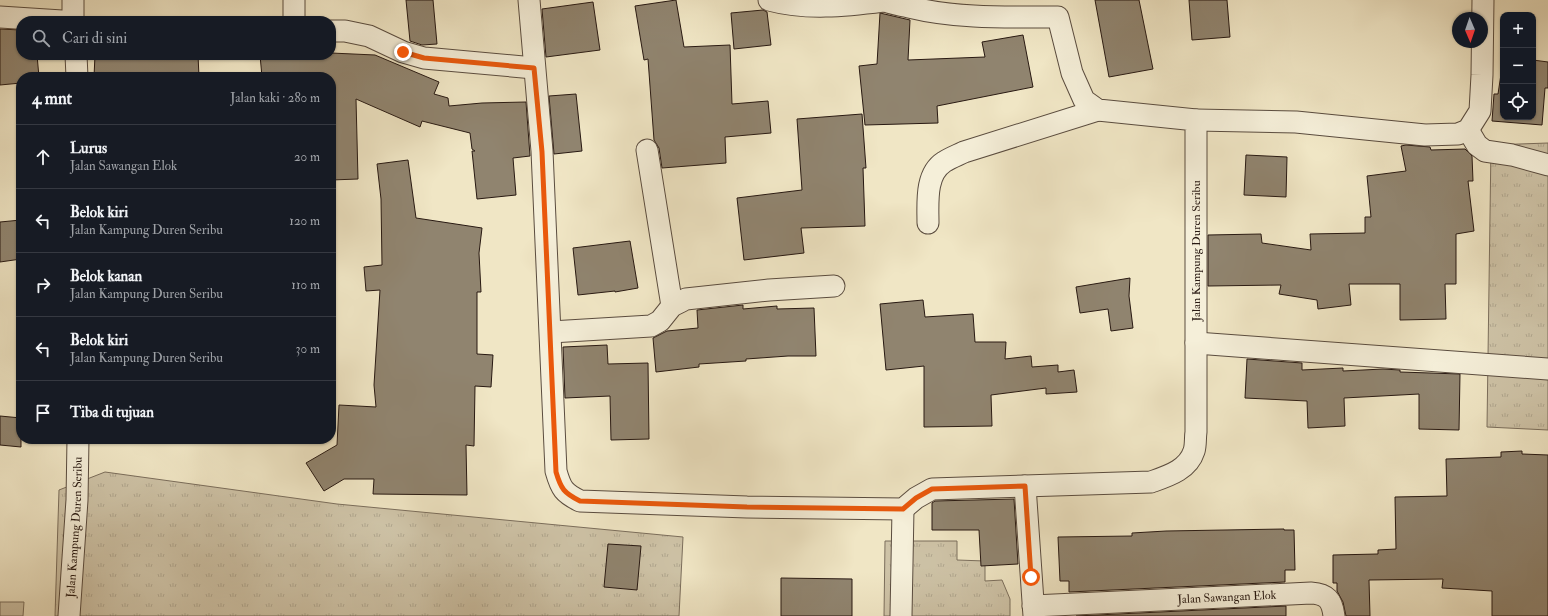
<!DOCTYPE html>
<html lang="id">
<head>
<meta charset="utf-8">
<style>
  body { margin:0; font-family:"IM FELL Double Pica",serif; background:#242831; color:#f1f3f6 }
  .controls { position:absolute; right:12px; top:12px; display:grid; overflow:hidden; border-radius:8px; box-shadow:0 1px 3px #0004 }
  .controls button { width:36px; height:36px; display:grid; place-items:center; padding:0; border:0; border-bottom:1px solid #363941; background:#171b24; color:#f1f3f6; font:20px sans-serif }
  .compass { position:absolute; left:1452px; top:12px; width:36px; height:36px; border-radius:50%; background:#171b24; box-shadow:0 1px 3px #0004; rotate:178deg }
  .stop { position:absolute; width:12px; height:12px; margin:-9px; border:3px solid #ea580c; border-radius:50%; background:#fff }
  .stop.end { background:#ea580c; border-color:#fff; box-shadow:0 1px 4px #0008 }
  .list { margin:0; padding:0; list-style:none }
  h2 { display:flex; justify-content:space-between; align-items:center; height:52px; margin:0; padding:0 16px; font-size:17px }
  h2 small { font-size:13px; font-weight:400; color:#9ea1a6 }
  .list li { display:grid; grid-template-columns:26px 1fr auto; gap:12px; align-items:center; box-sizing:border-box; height:64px; padding:0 16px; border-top:1px solid #363941 }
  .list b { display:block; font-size:15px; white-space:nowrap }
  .list p { margin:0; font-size:13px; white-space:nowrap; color:#9ea1a6 }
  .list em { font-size:13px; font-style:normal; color:#9ea1a6 }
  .icon { flex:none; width:22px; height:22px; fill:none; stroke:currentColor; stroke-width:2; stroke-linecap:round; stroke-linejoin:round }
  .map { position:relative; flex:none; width:1548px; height:616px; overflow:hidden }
  .search { position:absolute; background:#171b24; box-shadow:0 1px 3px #0004; left:16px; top:16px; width:320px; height:44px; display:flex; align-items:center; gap:10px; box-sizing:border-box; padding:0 14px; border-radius:16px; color:#9ea1a6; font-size:15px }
  .panel { position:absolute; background:#171b24; box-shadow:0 1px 3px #0004; left:16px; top:72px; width:320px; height:372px; border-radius:16px }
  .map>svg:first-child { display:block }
  .grass { fill:url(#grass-tufts); stroke:#7b6e5c }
  .pitch { fill:#cec3a7; stroke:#7b6e5c }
  .building { fill:#90846f; stroke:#281912 }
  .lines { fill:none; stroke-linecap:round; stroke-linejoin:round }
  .street-casing { stroke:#5a4c3f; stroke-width:23 }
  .street { stroke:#f5efd9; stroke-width:21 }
  .route { stroke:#ea580c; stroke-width:5 }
  .labels { text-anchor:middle; stroke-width:3; stroke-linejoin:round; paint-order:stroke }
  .street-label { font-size:12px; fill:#281912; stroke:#f5efd9 }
</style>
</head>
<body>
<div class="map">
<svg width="1548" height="616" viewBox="0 0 1548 616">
  <defs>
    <pattern id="grass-tufts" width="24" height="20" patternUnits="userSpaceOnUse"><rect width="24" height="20" fill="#cec3a7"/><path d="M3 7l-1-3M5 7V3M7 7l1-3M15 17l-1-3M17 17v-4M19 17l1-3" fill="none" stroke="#b1a78f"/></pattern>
  </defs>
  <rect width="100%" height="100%" fill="#f0e6c5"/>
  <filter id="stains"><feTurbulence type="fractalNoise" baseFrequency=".005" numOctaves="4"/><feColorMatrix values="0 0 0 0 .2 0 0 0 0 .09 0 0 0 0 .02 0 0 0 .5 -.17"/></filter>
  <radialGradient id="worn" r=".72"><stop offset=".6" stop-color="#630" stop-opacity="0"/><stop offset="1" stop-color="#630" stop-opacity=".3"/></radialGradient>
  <!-- grass -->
  <g class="grass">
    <polygon points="1548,143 1548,430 1487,427 1491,145"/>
    <polygon points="105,472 337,504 683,537 679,616 55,616 59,490"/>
    <polygon points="885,541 957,541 957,560 985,561 985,581 1002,580 1010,599 1010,616 884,616"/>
  </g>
  <!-- pitch -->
  <polygon class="pitch" points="0,602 24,602 23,616 0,616"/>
  <!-- building -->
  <g class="building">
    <polygon points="406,0 433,0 437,44 422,45 410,41"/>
    <polygon points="676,0 684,47 730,45 732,104 768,101 771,133 725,137 726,163 662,168 659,148 654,140 648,59 644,60 635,6"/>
    <polygon points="1095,0 1139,0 1153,69 1109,77"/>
    <polygon points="1189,0 1227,0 1230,37 1192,40"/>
    <polygon points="593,2 600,50 546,57 542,9"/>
    <polygon points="763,10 767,12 771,45 734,49 731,13"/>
    <polygon points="880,13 910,20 908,60 985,57 982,42 1023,35 1033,87 937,106 938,123 865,125 859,66 877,64"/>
    <polygon points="0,29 21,30 21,55 37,55 39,77 21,77 21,83 0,85"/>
    <polygon points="331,53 375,55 439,82 434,94 448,98 449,106 482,103 526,102 530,156 513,158 516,195 477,199 472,151 475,151 472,149 470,133 422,121 420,127 356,99 358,179 331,180 331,77 262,77 260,55 331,55"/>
    <polygon points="95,55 198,55 199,77 94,77"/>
    <polygon points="1533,60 1548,62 1548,88 1545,88 1542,125 1492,121 1494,94 1498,94 1503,61 1503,117 1533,117"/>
    <polygon points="576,94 582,151 554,154 549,96"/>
    <polygon points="862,114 866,168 863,168 865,226 801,228 804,253 744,260 737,198 802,190 797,119"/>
    <polygon points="1406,145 1430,147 1431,150 1465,149 1472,156 1473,181 1468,181 1474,231 1456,234 1456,284 1445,284 1446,319 1400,320 1400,284 1349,284 1351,305 1318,309 1317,300 1279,294 1281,285 1208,286 1208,235 1261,234 1262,243 1311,250 1310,234 1365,233 1365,217 1371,217 1367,176 1406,171 1401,146"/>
    <polygon points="1246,155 1287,157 1286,197 1244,195"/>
    <polygon points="408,160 416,218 482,228 479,253 481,292 477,292 477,354 493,355 491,387 475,386 474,446 466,445 467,495 373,494 374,479 344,479 324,491 306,463 337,445 339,405 376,407 374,385 380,290 366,291 364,267 382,265 381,199 377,164"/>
    <polygon points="21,220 21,259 0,262 0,222"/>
    <polygon points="630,241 638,288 615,292 615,291 578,295 573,248"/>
    <polygon points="1130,278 1129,296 1133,328 1111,331 1108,309 1080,313 1076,287"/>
    <polygon points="923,300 925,317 973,314 975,342 1006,342 1005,359 1031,356 1032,367 1058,365 1058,372 1074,370 1077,392 1046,394 1046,388 991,395 992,426 924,427 924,366 886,370 880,304"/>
    <polygon points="743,305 743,309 777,306 777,309 814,308 816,356 788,356 746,359 746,361 699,364 699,367 656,372 653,338 667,331 698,328 697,310"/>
    <polygon points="607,345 608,364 648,363 649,439 611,440 610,396 565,398 563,347"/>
    <polygon points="1247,359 1302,363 1302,370 1343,368 1343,371 1383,369 1400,370 1400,372 1460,374 1459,430 1419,429 1419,394 1344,398 1345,426 1308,428 1307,401 1245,398"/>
    <polygon points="0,416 21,418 21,447 0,445"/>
    <polygon points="1522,451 1522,454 1548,455 1548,616 1492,616 1492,591 1442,588 1443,579 1369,580 1370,616 1346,616 1343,602 1337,591 1337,583 1333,583 1333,555 1378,554 1378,550 1396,549 1395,497 1447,496 1446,459 1501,457 1501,452"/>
    <polygon points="1014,499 1018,564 981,566 979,530 932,530 932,503 935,501"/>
    <polygon points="1284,529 1284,530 1294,530 1295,570 1285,570 1285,582 1069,592 1069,581 1060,581 1058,537 1132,536 1132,533 1166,531"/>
    <polygon points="608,544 641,546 637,590 604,587"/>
    <polygon points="781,578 852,579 852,616 781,616"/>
    <polygon points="1286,606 1286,616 1076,616"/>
  </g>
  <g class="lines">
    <!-- street casing -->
    <g class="street-casing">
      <g id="street">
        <path d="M 529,0 L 542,151 L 556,471 C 561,489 564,493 580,501 L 747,507 L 903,509 L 916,498 L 932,489 L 1151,482 C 1168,476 1188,470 1194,451 C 1196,445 1195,438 1196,432 L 1196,120 L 1098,110 L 1084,100 L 1072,73 L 1058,17 C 1008,17 958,19 909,7 C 901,5 890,4 883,0"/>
        <path d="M 769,0 C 806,10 845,6 883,1"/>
        <polyline points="0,17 62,21"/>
        <polyline points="73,21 73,0"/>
        <polyline points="294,21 294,0"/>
        <polyline points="331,31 345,31 369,36 403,52 424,58 534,68"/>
        <polyline points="76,55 77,77"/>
        <polyline points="1196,120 1296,122 1425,135 1458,134 1468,130 1480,111 1482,75 1483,0"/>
        <polyline points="1468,130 1477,145 1485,151 1512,155 1548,165"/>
        <polyline points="647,150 672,306"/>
        <path d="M 928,223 C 928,203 925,174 944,162 C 950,158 958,155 964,152 L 1098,110"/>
        <polyline points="551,332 651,326 660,321 672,306 686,299 769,290 834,286"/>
        <polyline points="1196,343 1548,369"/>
        <polyline points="1025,486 1034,616"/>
        <path id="s1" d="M 1033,606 L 1311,593 C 1327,594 1332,600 1334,616"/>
        <path id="s2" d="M 69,616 L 77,500 L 78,439"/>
        <polyline points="901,616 903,509"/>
      </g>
    </g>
    <!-- street -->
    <use href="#street" class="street"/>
  </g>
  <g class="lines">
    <!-- route -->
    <path class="route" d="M 403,52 L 424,58 L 534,68 L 542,152 L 556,472 C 561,489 564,493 580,501 L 747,507 L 903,509 L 916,498 L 932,489 L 1025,486 L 1031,577"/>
  </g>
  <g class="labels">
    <!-- street labels -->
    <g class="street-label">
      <text transform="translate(1196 251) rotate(-90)" y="4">Jalan Kampung Duren Seribu</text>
      <text dy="4" stroke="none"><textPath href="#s2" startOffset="89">Jalan Kampung Duren Seribu</textPath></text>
      <text dy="4" stroke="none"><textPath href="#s1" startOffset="194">Jalan Sawangan Elok</textPath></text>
    </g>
  </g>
  <rect width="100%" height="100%" filter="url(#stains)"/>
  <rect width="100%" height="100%" fill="url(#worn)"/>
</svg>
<div class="controls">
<button>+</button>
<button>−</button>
<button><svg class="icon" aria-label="locate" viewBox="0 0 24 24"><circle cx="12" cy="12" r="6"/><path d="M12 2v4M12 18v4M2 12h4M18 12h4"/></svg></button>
</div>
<svg class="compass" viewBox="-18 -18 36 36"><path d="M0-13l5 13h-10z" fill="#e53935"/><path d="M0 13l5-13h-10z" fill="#9ea1a6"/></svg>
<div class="stop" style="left:1031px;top:577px"></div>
<div class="stop end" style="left:403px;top:52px"></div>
<div class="search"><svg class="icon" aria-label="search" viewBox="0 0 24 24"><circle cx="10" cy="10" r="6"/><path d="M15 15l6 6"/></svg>Cari di sini</div>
<section class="panel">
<h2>4 mnt<small>Jalan kaki · 280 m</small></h2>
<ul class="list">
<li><svg class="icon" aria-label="ahead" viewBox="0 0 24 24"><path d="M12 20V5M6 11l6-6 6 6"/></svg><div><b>Lurus</b><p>Jalan Sawangan Elok</p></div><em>20 m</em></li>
<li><svg class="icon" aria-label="left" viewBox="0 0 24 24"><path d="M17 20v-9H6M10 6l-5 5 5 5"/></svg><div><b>Belok kiri</b><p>Jalan Kampung Duren Seribu</p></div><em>120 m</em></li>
<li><svg class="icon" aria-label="right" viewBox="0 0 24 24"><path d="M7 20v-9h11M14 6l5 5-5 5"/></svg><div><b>Belok kanan</b><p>Jalan Kampung Duren Seribu</p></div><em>110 m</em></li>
<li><svg class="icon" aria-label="left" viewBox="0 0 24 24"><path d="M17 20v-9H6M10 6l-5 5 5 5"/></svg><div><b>Belok kiri</b><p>Jalan Kampung Duren Seribu</p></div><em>30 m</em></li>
<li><svg class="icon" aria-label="arrive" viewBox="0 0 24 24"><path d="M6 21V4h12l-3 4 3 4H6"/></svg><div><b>Tiba di tujuan</b></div></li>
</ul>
</section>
</div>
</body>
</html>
